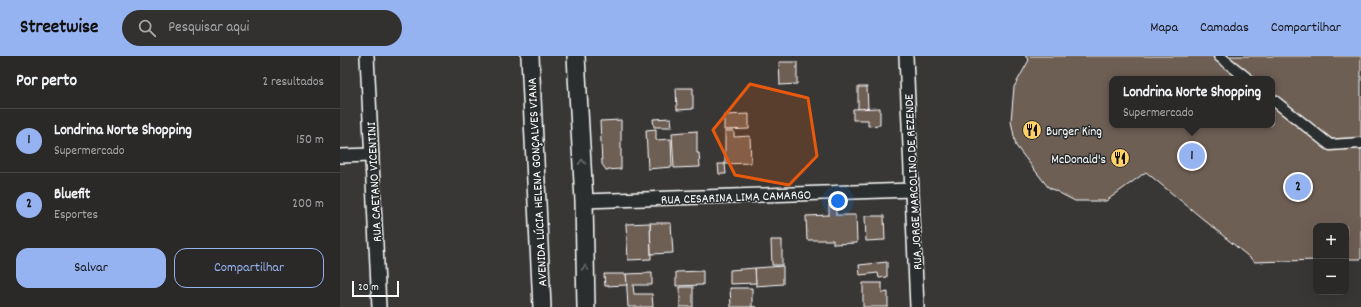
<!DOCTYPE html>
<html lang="pt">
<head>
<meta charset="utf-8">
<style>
  body { margin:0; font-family:Dekko,sans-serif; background:#323130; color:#f1f3f6 }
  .controls { position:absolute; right:12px; bottom:12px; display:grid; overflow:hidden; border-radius:8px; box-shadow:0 4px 16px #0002 }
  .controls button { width:36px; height:36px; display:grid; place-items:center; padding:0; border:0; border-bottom:1px solid #464545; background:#2a2928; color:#f1f3f6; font:20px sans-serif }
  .scale { position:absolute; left:12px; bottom:10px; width:47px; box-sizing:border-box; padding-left:4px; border:2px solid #fff; border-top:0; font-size:11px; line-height:14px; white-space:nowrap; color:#fff; -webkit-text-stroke:3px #2a2d2e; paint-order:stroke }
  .you { position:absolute; left:498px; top:145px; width:14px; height:14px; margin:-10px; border:3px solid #fff; border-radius:50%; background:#1a73e8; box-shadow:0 0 0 6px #1a73e833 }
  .badge { display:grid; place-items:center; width:26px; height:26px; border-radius:50%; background:#95b2f1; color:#111; font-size:13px; font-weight:700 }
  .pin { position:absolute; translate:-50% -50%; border:2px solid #fff; box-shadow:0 1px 4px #0006 }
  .popup { position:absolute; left:769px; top:20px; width:166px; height:52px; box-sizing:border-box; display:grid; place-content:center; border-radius:8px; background:#2a2928; filter:drop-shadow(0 1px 3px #0005); font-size:13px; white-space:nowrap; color:#a5a6a8 }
  .popup b { font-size:15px; color:#f1f3f6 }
  .popup::after { content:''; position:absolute; left:50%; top:100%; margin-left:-8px; border:8px solid transparent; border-top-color:#2a2928 }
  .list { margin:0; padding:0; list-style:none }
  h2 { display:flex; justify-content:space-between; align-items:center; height:52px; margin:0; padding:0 16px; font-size:17px }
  h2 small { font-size:13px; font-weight:400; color:#a5a6a8 }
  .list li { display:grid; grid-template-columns:26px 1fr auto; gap:12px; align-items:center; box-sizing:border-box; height:64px; padding:0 16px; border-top:1px solid #464545 }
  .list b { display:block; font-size:15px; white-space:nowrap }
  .list p { margin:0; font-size:13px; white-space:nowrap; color:#a5a6a8 }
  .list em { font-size:13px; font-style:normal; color:#a5a6a8 }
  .actions { display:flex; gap:8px; padding:12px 16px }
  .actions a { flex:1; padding:9px 0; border:1px solid #95b2f1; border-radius:12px; text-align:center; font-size:14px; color:#95b2f1 }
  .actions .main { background:#95b2f1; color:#111 }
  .icon { flex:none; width:22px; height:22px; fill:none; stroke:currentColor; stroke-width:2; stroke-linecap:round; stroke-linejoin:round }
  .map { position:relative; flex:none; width:1021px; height:251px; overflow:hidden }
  header { display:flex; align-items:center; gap:24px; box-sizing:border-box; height:56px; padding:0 20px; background:#95b2f1; color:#111 }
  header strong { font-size:19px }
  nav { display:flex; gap:22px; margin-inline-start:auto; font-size:14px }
  .search { width:280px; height:36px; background:#323130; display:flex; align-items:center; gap:10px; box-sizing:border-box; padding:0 14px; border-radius:22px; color:#a5a6a8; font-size:15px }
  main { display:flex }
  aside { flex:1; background:#2a2928 }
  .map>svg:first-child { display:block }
  .building { fill:#6e5f55; stroke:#fff; fill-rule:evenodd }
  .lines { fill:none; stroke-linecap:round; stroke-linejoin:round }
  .pedestrian-casing { stroke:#fff; stroke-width:13 }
  .minor-casing { stroke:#fff; stroke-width:16 }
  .tertiary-casing { stroke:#fff; stroke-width:20 }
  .pedestrian { stroke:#2a2d2e; stroke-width:10 }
  .minor { stroke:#2a2d2e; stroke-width:13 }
  .tertiary { stroke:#2a2d2e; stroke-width:17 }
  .oneway { stroke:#6a6c6d }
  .marked { fill:#e8590c; fill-opacity:0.2; stroke:#e8590c; stroke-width:3; stroke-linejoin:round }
  .labels { text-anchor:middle; stroke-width:3; stroke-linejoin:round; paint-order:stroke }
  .poi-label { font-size:13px; fill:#fff; stroke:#2a2d2e; text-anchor:start }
  .street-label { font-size:13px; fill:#fff; stroke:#2a2d2e }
</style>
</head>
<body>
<header>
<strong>Streetwise</strong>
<div class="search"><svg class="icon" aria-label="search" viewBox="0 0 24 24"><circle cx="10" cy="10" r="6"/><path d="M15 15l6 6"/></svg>Pesquisar aqui</div>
<nav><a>Mapa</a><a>Camadas</a><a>Compartilhar</a></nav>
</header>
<main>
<aside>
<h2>Por perto<small>2 resultados</small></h2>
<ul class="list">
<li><span class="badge">1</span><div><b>Londrina Norte Shopping</b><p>Supermercado</p></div><em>150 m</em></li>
<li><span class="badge">2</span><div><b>Bluefit</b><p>Esportes</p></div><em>200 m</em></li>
</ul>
<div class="actions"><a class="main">Salvar</a><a>Compartilhar</a></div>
</aside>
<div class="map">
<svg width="1021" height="251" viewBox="0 0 1021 251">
  <rect width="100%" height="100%" fill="#383736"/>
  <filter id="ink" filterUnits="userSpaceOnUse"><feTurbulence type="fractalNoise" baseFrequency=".025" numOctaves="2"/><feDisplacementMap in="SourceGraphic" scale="8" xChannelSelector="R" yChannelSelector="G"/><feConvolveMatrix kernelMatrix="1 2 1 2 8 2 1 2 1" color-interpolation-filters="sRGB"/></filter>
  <g filter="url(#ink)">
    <!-- building -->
    <g class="building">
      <path d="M 685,0 L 1021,0 L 1021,203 L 1006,203 L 1006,170 L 976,170 L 976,204 L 915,206 L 806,116 L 766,145 L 735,145 L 708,131 L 676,90 L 671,65 L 674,31 L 689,4 ZM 772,23 L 932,23 L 932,69 L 772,69 Z"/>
      <polygon points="439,6 457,6 457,28 440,29"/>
      <polygon points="518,31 527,31 528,53 518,53"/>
      <polygon points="336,32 353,32 353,53 337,54"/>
      <polygon points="540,52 540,69 528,70 528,64 513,64 513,53"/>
      <polygon points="409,58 409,73 384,74 384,59"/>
      <polygon points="331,62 332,71 314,71 313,63"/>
      <polygon points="281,64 281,113 266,114 262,108 260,65"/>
      <polygon points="316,73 316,84 331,83 332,111 308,113 306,74"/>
      <polygon points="357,75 357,97 359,97 360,111 334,112 332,77"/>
      <polygon points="385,75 394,75 394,81 410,80 411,107 385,108"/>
      <polygon points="378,108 385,108 386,118 379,118"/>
      <polygon points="489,149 496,149 496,159 516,159 517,187 493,188 493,184 467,184 466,160 489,159"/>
      <polygon points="525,160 544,160 545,184 526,185"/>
      <polygon points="310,167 331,167 333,197 311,198"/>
      <polygon points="310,167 311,203 288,204 286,168"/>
      <polygon points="431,184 442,184 442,209 432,209"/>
      <polygon points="547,206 547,221 539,222 538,217 520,219 519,209"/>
      <polygon points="443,210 443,228 416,230 415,212"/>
      <polygon points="415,212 416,227 390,228 390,214"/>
      <polygon points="363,215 363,229 336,230 336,216"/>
      <polygon points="312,217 312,229 293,229 294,238 312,238 313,251 288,251 286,218"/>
      <polygon points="264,218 286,218 287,229 265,230"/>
      <polygon points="523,227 542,227 542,237 548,236 548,251 523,251"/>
      <rect x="340" y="231" width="13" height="20"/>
      <polygon points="390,232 412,232 412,251 417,251 391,251"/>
    </g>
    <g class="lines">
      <!-- pedestrian casing -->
      <g class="pedestrian-casing">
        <g id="pedestrian">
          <polyline points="879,0 908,23"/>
          <polyline points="932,43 990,89 1021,87"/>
        </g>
      </g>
      <!-- minor casing -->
      <g class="minor-casing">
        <g id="minor">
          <polyline points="27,0 39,251"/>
          <polyline points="566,0 577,251"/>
          <polyline points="0,100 32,99"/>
          <polyline points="244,145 572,134"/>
        </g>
      </g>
      <!-- tertiary casing -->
      <g class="tertiary-casing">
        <g id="tertiary">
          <polyline points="190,0 202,251"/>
          <polyline points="236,0 244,145 246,251"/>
        </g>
      </g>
      <!-- pedestrian -->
      <use href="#pedestrian" class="pedestrian"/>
      <!-- minor -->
      <use href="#minor" class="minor"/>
      <!-- tertiary -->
      <use href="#tertiary" class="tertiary"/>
    </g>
    <!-- one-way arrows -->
    <defs><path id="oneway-chevron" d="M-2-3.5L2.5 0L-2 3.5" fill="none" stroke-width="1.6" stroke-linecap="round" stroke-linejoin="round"/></defs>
    <g class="oneway">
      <use href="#oneway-chevron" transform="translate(242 106) rotate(-93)"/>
      <use href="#oneway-chevron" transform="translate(245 212) rotate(-91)"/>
    </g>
  </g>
  <!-- marked area -->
  <path class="marked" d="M 410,28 L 468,42 L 477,100 L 449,129 L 395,119 L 373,74 Z"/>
  <!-- icons -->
  <defs>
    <g id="restaurant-disc" transform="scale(1)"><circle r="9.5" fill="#ffd166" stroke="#2a2d2e"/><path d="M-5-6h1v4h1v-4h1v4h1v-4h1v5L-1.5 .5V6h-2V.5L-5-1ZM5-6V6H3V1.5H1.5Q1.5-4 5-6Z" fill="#111"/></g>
  </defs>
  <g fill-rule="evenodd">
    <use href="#restaurant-disc" x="692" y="74"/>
    <use href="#restaurant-disc" x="780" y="102"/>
  </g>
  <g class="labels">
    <!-- poi labels -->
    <g class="poi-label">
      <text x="706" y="79">Burger King</text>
      <text x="766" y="107" text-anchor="end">McDonald's</text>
    </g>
    <!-- street labels -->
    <g class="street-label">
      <text transform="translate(33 126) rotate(-93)" y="5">RUA CAETANO VICENTINI</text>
      <text transform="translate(196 126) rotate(-93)" y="5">AVENIDA LÚCIA HELENA GONÇALVES VIANA</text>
      <text transform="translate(572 126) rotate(-93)" y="5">RUA JORGE MARCOLINO DE REZENDE</text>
      <text transform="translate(396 140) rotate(-2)" y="5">RUA CESARINA LIMA CAMARGO</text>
    </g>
  </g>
</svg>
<div class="controls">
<button>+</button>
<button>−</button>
</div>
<div class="scale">20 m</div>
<div class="you"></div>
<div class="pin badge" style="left:852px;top:100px">1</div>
<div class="popup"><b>Londrina Norte Shopping</b>Supermercado</div>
<div class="pin badge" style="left:958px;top:131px">2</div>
</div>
</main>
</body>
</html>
